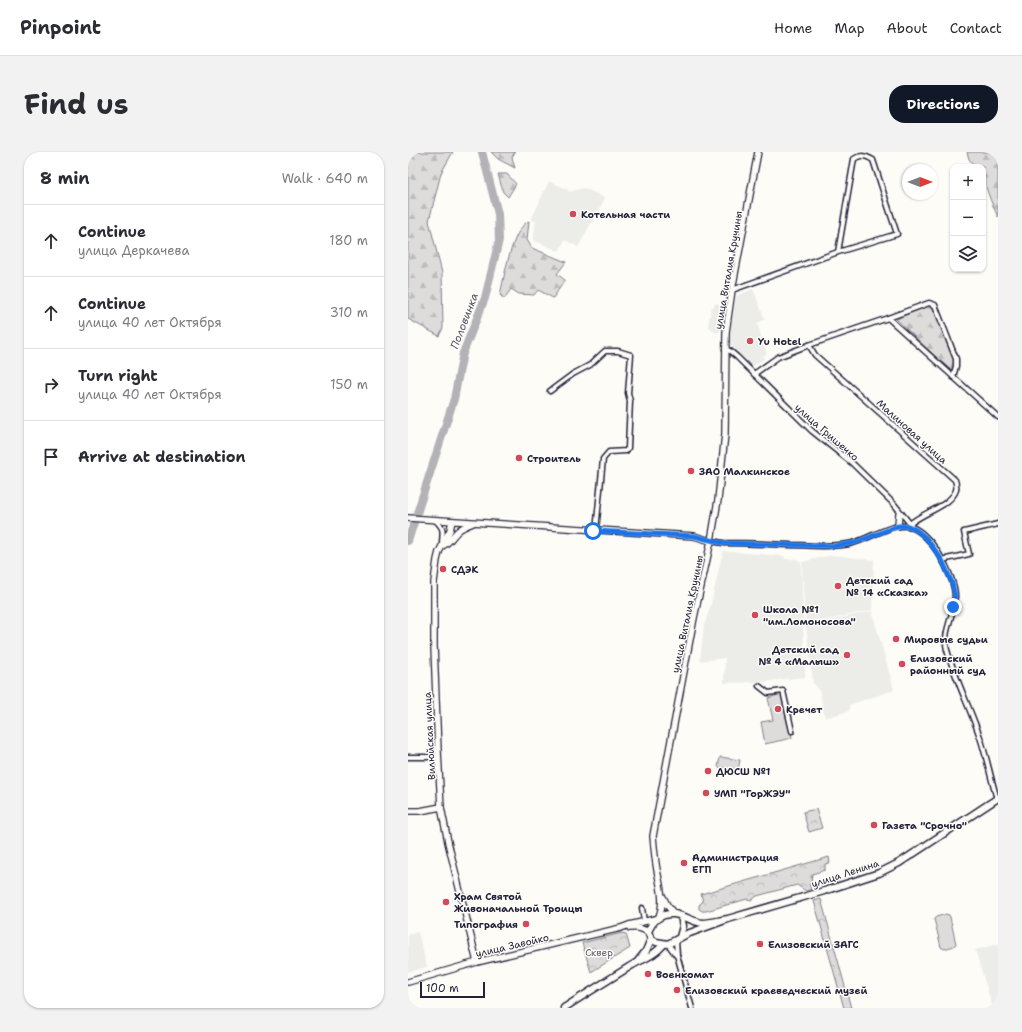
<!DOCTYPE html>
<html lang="en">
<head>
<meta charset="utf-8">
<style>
  body { margin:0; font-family:"Shantell Sans",sans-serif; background:#f2f2f3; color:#2b2b33 }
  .controls { position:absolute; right:12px; top:12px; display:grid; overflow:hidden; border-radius:8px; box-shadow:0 1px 3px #0004 }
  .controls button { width:36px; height:36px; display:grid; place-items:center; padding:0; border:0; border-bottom:1px solid #e1e1e2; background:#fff; color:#2b2b33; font:20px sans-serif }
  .compass { position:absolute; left:494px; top:12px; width:36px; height:36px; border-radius:50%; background:#fff; box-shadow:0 1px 3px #0004; rotate:90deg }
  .scale { position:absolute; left:12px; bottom:10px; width:65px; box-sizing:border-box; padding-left:4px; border:2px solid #22223b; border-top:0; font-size:11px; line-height:14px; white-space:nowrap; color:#22223b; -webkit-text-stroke:3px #fdfcf7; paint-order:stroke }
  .stop { position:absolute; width:12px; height:12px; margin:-9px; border:3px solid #1a73e8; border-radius:50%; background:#fff }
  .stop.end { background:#1a73e8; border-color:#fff; box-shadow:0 1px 4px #0008 }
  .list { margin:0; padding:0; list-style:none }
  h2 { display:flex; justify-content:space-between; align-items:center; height:52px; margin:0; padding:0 16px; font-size:17px }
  h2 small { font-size:13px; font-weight:400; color:#7c7c81 }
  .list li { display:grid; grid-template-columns:26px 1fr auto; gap:12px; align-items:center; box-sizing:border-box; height:72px; padding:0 16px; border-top:1px solid #e1e1e2 }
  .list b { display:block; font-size:15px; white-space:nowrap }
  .list p { margin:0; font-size:13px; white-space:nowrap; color:#7c7c81 }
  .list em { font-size:13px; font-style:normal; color:#7c7c81 }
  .icon { flex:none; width:22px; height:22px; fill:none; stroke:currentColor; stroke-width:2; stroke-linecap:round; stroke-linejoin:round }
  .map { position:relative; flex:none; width:590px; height:856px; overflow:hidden; border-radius:16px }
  header { display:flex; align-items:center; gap:24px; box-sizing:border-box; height:56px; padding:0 20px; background:#fff; border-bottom:1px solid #e1e1e2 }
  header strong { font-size:19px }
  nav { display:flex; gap:22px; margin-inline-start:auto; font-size:14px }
  .intro { display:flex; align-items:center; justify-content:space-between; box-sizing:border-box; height:96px; padding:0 24px }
  h1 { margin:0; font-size:28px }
  .button { padding:10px 18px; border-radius:16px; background:#111827; color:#fff; font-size:14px; font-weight:700 }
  main { display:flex; gap:24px; padding:0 24px }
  aside { flex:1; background:#fff; border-radius:16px; box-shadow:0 1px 3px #0004 }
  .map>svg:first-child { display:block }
  .built { fill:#ecece9 }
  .forest { fill:url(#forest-firs); stroke:#807f8b }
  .park { fill:url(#park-crowns); stroke:#807f8b }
  .pitch { fill:#dddcdb; stroke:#807f8b }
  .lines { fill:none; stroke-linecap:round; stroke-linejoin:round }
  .river { stroke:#b2b2b7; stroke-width:8 }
  .street-casing { stroke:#22223b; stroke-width:7 }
  .secondary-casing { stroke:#22223b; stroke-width:8 }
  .primary-casing { stroke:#22223b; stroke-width:9 }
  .street { stroke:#fdfcf7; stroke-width:4 }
  .secondary { stroke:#fdfcf7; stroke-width:5.5 }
  .primary { stroke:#fdfcf7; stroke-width:6 }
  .route { stroke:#1a73e8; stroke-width:5 }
  .poi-dot { fill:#d1495b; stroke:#fdfcf7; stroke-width:1.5 }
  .labels { text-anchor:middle; stroke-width:3; stroke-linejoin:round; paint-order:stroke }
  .poi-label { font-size:10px; font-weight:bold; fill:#22223b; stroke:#fdfcf7; text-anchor:start }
  .street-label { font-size:10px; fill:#22223b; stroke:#fdfcf7 }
  .park-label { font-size:10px; fill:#5a5a6b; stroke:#fdfcf7 }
  .water-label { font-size:11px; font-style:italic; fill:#545466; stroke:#fdfcf7 }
</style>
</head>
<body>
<header>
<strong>Pinpoint</strong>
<nav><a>Home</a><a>Map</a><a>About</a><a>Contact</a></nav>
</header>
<div class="intro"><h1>Find us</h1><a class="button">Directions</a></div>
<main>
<aside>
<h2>8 min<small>Walk · 640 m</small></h2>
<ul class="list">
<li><svg class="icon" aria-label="ahead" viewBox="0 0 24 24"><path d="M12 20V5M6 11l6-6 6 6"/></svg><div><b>Continue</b><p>улица Деркачева</p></div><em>180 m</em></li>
<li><svg class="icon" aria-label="ahead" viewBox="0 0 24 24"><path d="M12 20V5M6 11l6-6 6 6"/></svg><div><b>Continue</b><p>улица 40 лет Октября</p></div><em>310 m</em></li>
<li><svg class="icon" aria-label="right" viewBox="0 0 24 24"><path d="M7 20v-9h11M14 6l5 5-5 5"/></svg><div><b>Turn right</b><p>улица 40 лет Октября</p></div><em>150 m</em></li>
<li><svg class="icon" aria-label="arrive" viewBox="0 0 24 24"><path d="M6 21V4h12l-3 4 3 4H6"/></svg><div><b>Arrive at destination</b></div></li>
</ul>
</aside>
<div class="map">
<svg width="590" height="856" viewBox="0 0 590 856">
  <defs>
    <pattern id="forest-firs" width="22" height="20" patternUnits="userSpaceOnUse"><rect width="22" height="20" fill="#dddcdb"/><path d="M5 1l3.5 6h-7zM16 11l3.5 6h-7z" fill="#bdbcbd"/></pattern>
    <pattern id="park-crowns" width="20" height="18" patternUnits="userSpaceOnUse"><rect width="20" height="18" fill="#dddcdb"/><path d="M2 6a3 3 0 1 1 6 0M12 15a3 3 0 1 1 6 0" fill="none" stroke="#bdbcbd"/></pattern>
  </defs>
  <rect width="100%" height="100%" fill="#fdfcf7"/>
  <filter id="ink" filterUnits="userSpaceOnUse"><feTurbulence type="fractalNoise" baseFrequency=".025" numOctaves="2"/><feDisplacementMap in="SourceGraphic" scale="8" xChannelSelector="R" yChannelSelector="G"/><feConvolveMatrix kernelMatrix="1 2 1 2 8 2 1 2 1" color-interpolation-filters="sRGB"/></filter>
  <g filter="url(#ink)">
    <!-- built -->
    <g class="built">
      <polygon points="141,29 161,38 160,40 176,36 197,46 170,95 157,88 151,99 125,88 128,69 124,68 124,66"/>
      <polygon points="345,137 357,168 349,171 359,202 355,204 356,207 344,215 324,195 321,186 328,144"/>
      <polygon points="307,151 311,152 311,154 313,155 311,173 313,173 311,181 307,180 300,174 303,155 306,155"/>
      <polygon points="315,399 376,404 377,407 388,407 393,410 397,525 352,530 316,531 317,506 292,509 296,474 303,452"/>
      <polygon points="424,403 466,408 464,458 397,473 394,410"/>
      <polygon points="464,459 486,538 441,553 441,559 417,566 412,540 409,535 405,531 398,474"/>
      <polygon points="10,780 19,815 0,820 0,783"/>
      <polygon points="590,792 590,856 585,856 567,798"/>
    </g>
    <!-- forest -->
    <g class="forest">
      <polygon points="0,0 45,0 33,21 21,69 34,121 35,176 31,184 0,167"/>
      <polygon points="83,0 107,0 104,5 107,16 90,7"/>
      <path d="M 559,0 L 590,0 L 590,65 C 583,50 575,32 575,15 L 567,15 L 561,7 Z"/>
      <polygon points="90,22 99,22 108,32 100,45 95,40"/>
      <path d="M 121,69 L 119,88 L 124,96 L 158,110 L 149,122 L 157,128 L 145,146 L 130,138 L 126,143 L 111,142 L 103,137 L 96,147 L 92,143 C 96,126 104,76 121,69 Z"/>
      <polygon points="520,154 525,155 546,206 546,215 543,219 488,167"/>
    </g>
    <!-- park -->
    <g class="park">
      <polygon points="408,657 414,676 401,680 395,660"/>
      <polygon points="421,705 422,711 417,712 417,718 404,722 403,731 401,732 403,737 398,739 389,733 349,744 344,748 339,747 298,759 294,759 291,757 291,753 295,749 293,742"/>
      <polygon points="413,747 443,856 436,856 406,749"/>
      <polygon points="214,781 218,782 222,796 183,820 174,791"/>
    </g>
    <!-- pitch -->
    <g class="pitch">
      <polygon points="374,542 384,586 357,592 353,570 365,568 360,546"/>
      <polygon points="312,605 332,608 330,618 310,615"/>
      <polygon points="538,762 541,763 542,765 548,792 546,794 536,797 533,795 526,767 528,765"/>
    </g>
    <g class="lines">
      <!-- river -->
      <polyline class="river" points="0,389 46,247 55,201 77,146 91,88 90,62 74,0"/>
      <!-- street casing -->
      <g class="street-casing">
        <g id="street">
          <path d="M 324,138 L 430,100 L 489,82 L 465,8 C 458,4 453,2 446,7 L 430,100"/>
          <polyline points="480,166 521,151 527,153 548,207 548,214 545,225"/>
          <path d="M 401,193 L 407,203 L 547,328 C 548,331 549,335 548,338 C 543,354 513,361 502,372"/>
          <polyline points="317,197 322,199 329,205 404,279 444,311 486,352 503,373"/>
          <polyline points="346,222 370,205 401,193 480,166 590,265"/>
          <polyline points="142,239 165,222 182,213 197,199 210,199 223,203 220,241 222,249 220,296 218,299 201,300 195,307 188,379"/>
          <path d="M 27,368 C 38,378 34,380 34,392"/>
          <path d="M 303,389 L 315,391 C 337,391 360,392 382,393 C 402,393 425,396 445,391 C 461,387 483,371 500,374 C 522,379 547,423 547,444 C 547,462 534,480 539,498 C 548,529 563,558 573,588 C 579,607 583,627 589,647"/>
          <polyline points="534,408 561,402 556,380 590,372"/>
          <polyline points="351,534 360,541 375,539 384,579"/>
          <polyline points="0,605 30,605"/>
          <polyline points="234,756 236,769"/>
          <polyline points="268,789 269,803 284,856"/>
          <polyline points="260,792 268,803"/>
        </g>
      </g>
      <!-- secondary casing -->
      <g class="secondary-casing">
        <g id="secondary">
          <polyline points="0,366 286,384 303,389"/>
          <polyline points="44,369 42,378 31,400 29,408 26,430 26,494 30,599 33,655 40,690 69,810"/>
          <polyline points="490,374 491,361"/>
          <path d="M 36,393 C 42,390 45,383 50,379 C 54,375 60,373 65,371"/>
          <polyline points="0,659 12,659 33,655"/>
          <polyline points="255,745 259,753 266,762"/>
          <path d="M 251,765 C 257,750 252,733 249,718 C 247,707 246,696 245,684 L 286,466 L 303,389 L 310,348 L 317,282 L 318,180 L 324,138 L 350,0"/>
          <path d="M 222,776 C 229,775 233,776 240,780"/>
          <polyline points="0,830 69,810 213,776 221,773 247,767"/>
        </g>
      </g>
      <!-- primary casing -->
      <g class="primary-casing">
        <g id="primary">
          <path d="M 320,767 C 312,768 303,771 295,771 C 284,770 276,763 266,762 C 253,761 244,769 240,780 L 243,787 L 248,790 L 260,792 L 279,782 L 320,767 L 416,739 L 471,721 L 491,711 L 590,646"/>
          <polyline points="272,785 275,774 273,764"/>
          <polyline points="230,809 238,799 243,787"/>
          <path d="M 156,856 C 177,842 199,829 221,815 C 235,806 244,806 256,792"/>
        </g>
      </g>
      <!-- street -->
      <use href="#street" class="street"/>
      <!-- secondary -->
      <use href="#secondary" class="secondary"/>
      <!-- primary -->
      <use href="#primary" class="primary"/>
    </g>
  </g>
  <g class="lines" filter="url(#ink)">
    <!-- route -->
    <polyline class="route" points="185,379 286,384 315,391 426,394 446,391 490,374 500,374 508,378 518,386 534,408 544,431 547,444 545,455"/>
  </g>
  <!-- markers -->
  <g class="poi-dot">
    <circle cx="165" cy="62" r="4"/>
    <circle cx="342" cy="189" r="4"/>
    <circle cx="111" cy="306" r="4"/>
    <circle cx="283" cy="319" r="4"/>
    <circle cx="35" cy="417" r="4"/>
    <circle cx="430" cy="434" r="4"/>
    <circle cx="347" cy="463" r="4"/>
    <circle cx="488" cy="487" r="4"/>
    <circle cx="439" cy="503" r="4"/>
    <circle cx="494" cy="512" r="4"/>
    <circle cx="370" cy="557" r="4"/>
    <circle cx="300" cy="619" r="4"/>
    <circle cx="298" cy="641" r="4"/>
    <circle cx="466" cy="673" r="4"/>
    <circle cx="276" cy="711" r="4"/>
    <circle cx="38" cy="750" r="4"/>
    <circle cx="118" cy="772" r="4"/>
    <circle cx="352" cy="792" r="4"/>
    <circle cx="240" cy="822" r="4"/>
    <circle cx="269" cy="838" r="4"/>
  </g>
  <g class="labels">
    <!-- poi labels -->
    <g class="poi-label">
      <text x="173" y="66">Котельная части</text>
      <text x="350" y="193">Yu Hotel</text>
      <text x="119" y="310">Строитель</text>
      <text x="291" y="323">ЗАО Малкинское</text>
      <text x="43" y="421">СДЭК</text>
      <text x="438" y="432">Детский сад<tspan x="438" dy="12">№ 14 «Сказка»</tspan></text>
      <text x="355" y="461">Школа №1<tspan x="355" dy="12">"им.Ломоносова"</tspan></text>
      <text x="496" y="491">Мировые судьи</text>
      <text x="431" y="501" text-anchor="end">Детский сад<tspan x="431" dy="12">№ 4 «Малыш»</tspan></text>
      <text x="502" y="510">Елизовский<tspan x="502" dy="12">районный суд</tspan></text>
      <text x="378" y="561">Кречет</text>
      <text x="308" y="623">ДЮСШ №1</text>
      <text x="306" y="645">УМП "ГорЖЭУ"</text>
      <text x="474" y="677">Газета "Срочно"</text>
      <text x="284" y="709">Администрация<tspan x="284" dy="12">ЕГП</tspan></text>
      <text x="46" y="748">Храм Святой<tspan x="46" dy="12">Живоначальной Троицы</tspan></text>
      <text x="110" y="776" text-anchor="end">Типография</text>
      <text x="360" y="796">Елизовский ЗАГС</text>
      <text x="248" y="826">Военкомат</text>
      <text x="277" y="842">Елизовский краеведческий музей</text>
    </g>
    <!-- street labels -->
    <g class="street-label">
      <text transform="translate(320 118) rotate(-80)" y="4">улица Виталия Кручины</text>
      <text transform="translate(504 279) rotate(42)" y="4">Малиновая улица</text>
      <text transform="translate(419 280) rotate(41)" y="4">улица Гришечко</text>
      <text transform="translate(279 462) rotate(-78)" y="4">улица Виталия Кручины</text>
      <text transform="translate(21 584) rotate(-93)" y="4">Вилюйская улица</text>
      <text transform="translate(437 721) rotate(-18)" y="4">улица Ленина</text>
      <text transform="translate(104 793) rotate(-13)" y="4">улица Завойко</text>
    </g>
    <!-- park labels -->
    <g class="park-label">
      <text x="191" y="804">Сквер</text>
    </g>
    <!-- water labels -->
    <g class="water-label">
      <text transform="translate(56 169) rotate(-69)" y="4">Половинка</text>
    </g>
  </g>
</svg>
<div class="controls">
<button>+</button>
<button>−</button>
<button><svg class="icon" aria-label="layers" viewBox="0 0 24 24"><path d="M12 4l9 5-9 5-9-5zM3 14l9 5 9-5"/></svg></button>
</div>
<svg class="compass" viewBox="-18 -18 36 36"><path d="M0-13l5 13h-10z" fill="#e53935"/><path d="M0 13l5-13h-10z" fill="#7c7c81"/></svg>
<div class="scale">100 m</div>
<div class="stop" style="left:185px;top:379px"></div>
<div class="stop end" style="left:545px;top:455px"></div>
</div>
</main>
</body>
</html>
